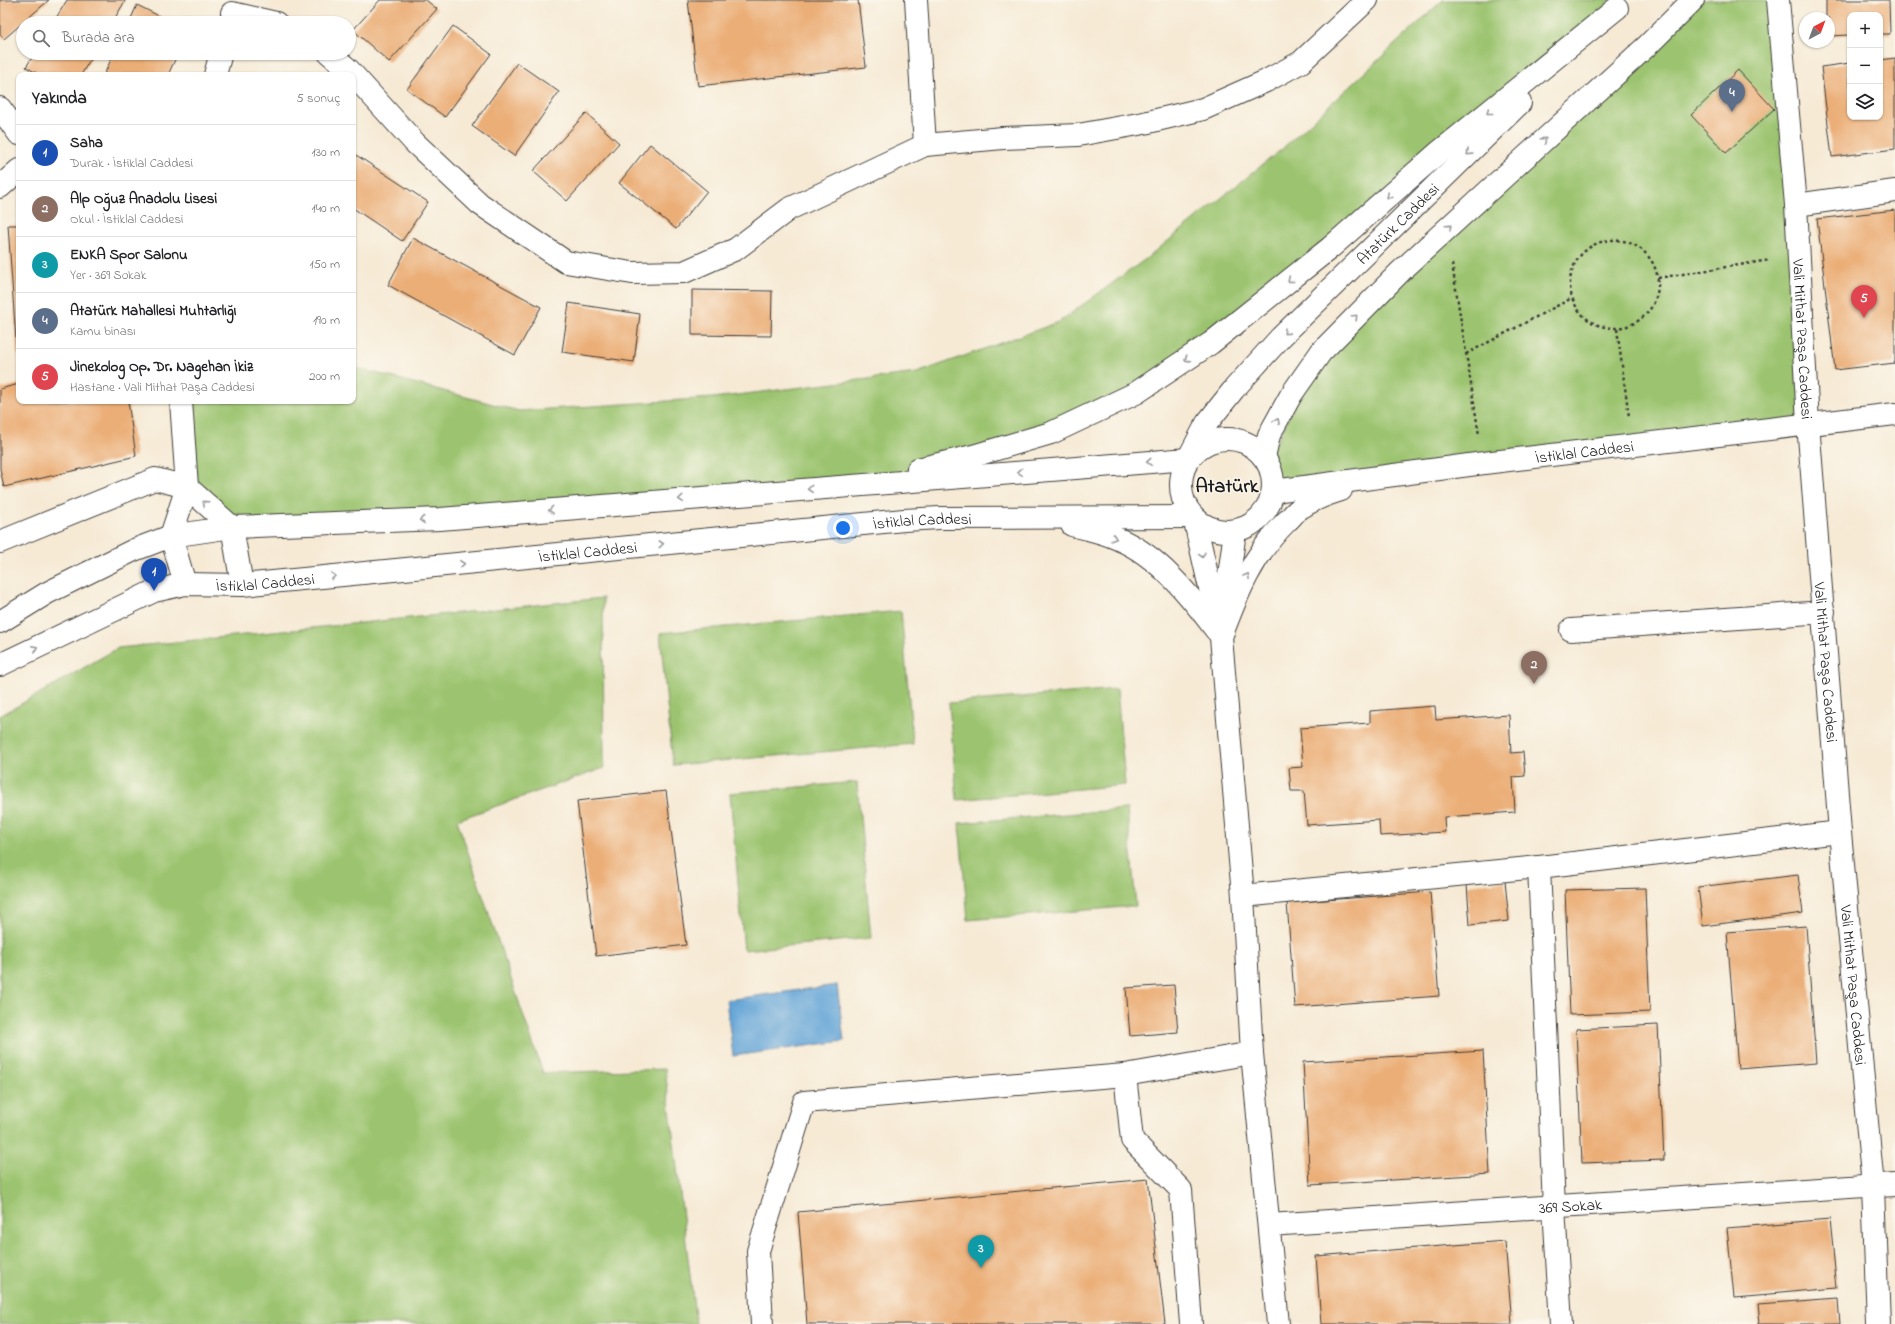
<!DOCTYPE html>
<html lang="tr">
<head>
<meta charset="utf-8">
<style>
  body { margin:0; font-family:"Indie Flower",sans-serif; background:#f2f2f2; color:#202124 }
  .controls { position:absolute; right:12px; top:12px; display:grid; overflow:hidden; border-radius:8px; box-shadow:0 1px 3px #0004 }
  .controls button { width:36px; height:36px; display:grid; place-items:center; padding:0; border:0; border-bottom:1px solid #e0e0e0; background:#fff; color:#202124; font:20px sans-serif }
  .compass { position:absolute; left:1799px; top:12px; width:36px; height:36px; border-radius:50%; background:#fff; box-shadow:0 1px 3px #0004; rotate:41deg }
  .you { position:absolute; left:843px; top:528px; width:14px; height:14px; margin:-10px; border:3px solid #fff; border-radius:50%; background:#1a73e8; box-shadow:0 0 0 6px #1a73e833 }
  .badge { display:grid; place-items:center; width:26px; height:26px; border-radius:50%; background:#1a73e8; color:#fff; font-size:13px; font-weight:700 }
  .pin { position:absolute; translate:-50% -33px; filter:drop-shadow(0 1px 2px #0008) }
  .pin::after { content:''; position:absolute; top:21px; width:14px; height:12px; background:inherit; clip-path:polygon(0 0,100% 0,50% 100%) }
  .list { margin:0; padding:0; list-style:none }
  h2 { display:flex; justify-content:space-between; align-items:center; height:52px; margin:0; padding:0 16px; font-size:17px }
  h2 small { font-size:13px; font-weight:400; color:#757577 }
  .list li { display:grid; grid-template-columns:26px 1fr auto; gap:12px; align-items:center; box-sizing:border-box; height:56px; padding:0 16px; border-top:1px solid #e0e0e0 }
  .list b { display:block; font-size:15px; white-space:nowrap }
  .list p { margin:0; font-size:13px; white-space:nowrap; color:#757577 }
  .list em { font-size:13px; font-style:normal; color:#757577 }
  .icon { flex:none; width:22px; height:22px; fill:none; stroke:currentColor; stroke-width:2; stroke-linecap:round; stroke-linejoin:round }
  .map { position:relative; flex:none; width:1895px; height:1324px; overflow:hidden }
  .search { position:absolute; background:#fff; box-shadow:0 1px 3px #0004; left:16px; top:16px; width:340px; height:44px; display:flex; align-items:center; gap:10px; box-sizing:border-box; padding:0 14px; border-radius:22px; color:#757577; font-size:15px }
  .panel { position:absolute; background:#fff; box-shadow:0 1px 3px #0004; left:16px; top:72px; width:340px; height:332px; border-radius:8px }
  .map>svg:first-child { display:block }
  .green { fill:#9cc46f; stroke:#5c7046 }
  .water { fill:#63a4d7; stroke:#40607a }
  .building { fill:#ebae77 }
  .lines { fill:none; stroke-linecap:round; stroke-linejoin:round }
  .minor-casing { stroke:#3d3b38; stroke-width:24 }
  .path { stroke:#3d3b38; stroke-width:2.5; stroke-dasharray:3 3; stroke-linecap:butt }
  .minor { stroke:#fff; stroke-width:22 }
  .oneway { stroke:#999 }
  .labels { text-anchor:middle; stroke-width:3; stroke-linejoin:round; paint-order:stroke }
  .street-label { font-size:16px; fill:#1c1c1c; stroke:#fbf7ec }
  .district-label { font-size:20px; font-weight:bold; fill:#1c1c1c; stroke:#fbf7ec }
</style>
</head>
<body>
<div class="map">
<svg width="1895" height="1324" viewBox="0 0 1895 1324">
  <rect width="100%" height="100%" fill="#fbf7ec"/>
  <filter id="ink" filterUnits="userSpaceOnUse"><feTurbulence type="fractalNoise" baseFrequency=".025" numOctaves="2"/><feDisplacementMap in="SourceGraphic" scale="8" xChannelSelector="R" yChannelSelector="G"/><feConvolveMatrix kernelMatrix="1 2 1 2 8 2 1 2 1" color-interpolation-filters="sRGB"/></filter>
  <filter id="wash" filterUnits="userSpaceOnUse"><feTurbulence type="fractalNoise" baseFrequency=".012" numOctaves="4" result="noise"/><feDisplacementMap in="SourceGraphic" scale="16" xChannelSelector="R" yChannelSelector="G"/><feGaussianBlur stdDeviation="0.9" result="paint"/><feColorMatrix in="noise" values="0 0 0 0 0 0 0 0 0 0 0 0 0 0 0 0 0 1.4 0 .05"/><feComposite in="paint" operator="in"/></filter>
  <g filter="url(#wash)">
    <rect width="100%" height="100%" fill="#f6ead5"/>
    <!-- green -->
    <g class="green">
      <polygon points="1443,0 1624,0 1136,393 973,456 849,485 232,527 187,487 181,401 353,401 353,367 519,411 713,398 917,373 1059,322 1147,258 1282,149"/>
      <polygon points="1693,0 1778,0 1808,423 1274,491 1273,476 1267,461 1321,352"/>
      <polygon points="603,598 604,768 457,820 543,1073 665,1069 696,1324 0,1324 0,716 118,648"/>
      <polygon points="901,611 913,744 673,765 660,633"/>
      <polygon points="1117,689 1125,785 957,800 949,703"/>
      <polygon points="857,782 871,938 744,950 730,793"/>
      <polygon points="1127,809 1136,906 968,920 959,823"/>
    </g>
    <!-- water -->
    <polygon class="water" points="837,985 844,1041 733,1056 726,1000"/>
    <g id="blocks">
      <!-- building -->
      <g class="building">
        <polygon points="0,0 49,0 4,39 0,34"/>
        <polygon points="67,0 124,0 125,1 112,23 53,23"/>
        <polygon points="380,0 426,0 437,9 389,62 353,30"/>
        <polygon points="688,0 858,0 866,67 698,86"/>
        <polygon points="1826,0 1889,0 1890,34 1880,34 1880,15 1850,15 1850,35 1829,36 1829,18 1826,18"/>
        <polygon points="137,5 173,23 129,23"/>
        <polygon points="453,26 491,54 445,117 407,89"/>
        <polygon points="35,53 94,53 81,75 40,75 26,67"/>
        <polygon points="114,53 178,53 168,75 104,75"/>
        <polygon points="1895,58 1895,149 1832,157 1821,67 1850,63 1850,117 1880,117 1880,60"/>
        <polygon points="517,63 559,92 514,156 472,126"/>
        <polygon points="1738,70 1774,109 1726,153 1691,115"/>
        <polygon points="586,113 619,143 567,201 533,171"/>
        <polygon points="650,144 707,191 676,229 619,183"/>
        <polygon points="353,153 428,202 402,241 353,208"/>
        <polygon points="1895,210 1895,363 1835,370 1817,219"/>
        <polygon points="8,225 19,225 19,355 17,355"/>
        <polygon points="413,238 541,307 515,355 388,285"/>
        <polygon points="692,290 772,291 771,336 692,335"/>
        <polygon points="569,303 640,314 634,362 562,352"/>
        <polygon points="19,384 19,401 128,401 136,456 4,487 0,469 0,389"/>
        <polygon points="1435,706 1436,720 1509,715 1511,753 1523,752 1525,776 1513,777 1515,812 1444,817 1445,832 1380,836 1379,820 1307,825 1304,791 1291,791 1289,768 1303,767 1300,728 1370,723 1370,711"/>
        <polygon points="666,791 686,945 596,956 577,801"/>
        <polygon points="1798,875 1803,913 1703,926 1698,887"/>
        <polygon points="1505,881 1509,921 1470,925 1467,885"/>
        <polygon points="1645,888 1650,1012 1570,1015 1565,890"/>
        <polygon points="1430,892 1439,996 1295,1007 1287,903"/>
        <polygon points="1806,926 1816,1063 1738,1069 1727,932"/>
        <polygon points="1174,985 1178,1032 1130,1036 1126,988"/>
        <polygon points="1658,1025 1664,1160 1582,1163 1576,1029"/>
        <polygon points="1483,1051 1490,1174 1310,1185 1303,1062"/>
        <polygon points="1148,1179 1165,1324 807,1324 798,1212"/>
        <polygon points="1830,1219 1837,1289 1734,1298 1727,1228"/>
        <polygon points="1505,1241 1512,1324 1321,1324 1316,1256"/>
        <polygon points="1838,1299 1840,1324 1759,1324 1757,1305"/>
      </g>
    </g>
  </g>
  <g filter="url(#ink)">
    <use href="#blocks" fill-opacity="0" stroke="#3d3b38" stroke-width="1"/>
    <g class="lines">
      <!-- minor casing -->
      <g class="minor-casing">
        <g id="minor">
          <polyline points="916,0 925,145"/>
          <path id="s1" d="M 1778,0 L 1796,205 L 1808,423 L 1840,832 L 1873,1186 L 1878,1324"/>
          <polyline points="232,13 276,23"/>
          <polyline points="329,53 348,69 415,143 480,204 566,262 632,273 684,272 736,249 789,209 925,145 1003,138 1078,135 1144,123 1203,109 1266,81 1301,62 1367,0"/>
          <polyline points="215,75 221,53"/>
          <polyline points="0,108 19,134"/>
          <polyline points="0,187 19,170"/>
          <polyline points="1796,205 1895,191"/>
          <polyline points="181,401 187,487 171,536 185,584"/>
          <circle cx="1227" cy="485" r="46"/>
          <polyline points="1264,457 1269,435 1291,395 1321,352 1401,271 1649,44 1693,0"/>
          <path id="s2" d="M 1188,459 L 1207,423 L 1234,389 L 1281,337 L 1520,103"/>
          <polyline points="918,469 973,456 1051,433 1136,393 1211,343 1330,248 1439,152 1617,8"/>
          <path id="s3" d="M 1274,491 L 1484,463 L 1895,414"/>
          <polyline points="1194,517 1221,637 1243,896 1252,1053 1278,1324"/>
          <path d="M 1072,525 C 1087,529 1104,532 1118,539 C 1158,555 1191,597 1216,630"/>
          <polyline points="0,542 155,479 187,487 232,527 242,585"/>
          <polyline points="1225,606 1235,531"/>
          <polyline points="0,622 47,593 134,550 171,536 232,527 440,519 1188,459"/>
          <polyline points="1571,630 1824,612"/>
          <path d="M 1221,637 C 1237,594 1253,554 1287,521 C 1292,517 1296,510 1302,507 C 1314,499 1328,494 1341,490"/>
          <path id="s4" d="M 0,665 L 154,591 L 185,584 L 242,585 L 904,520 L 939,518 L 1194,517"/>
          <polyline points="1539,867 1554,1207 1561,1324"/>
          <polyline points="1243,896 1539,867 1840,832"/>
          <polyline points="1125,1075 1132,1140 1181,1190 1191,1324"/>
          <path id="s5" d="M 1269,1225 L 1895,1184"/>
          <polyline points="762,1324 758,1251 804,1102 1125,1075 1252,1053"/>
        </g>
      </g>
      <!-- path -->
      <g class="path">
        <circle cx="1614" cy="284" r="44"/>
        <polyline points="1452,264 1479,435"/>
        <polyline points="1658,278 1770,260"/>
        <polyline points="1617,329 1629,417"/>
        <polyline points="1466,354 1572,298"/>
      </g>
      <!-- minor -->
      <use href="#minor" class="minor"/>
    </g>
    <!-- one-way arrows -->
    <defs><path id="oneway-chevron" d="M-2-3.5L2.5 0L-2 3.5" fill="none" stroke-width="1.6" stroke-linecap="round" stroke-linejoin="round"/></defs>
    <g class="oneway">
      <use href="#oneway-chevron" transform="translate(1489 112) rotate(141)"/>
      <use href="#oneway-chevron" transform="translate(1544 140) rotate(-42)"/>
      <use href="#oneway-chevron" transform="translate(1469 153) rotate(136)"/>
      <use href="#oneway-chevron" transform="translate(1389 196) rotate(139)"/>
      <use href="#oneway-chevron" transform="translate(1449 227) rotate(-42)"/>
      <use href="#oneway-chevron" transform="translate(1290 280) rotate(141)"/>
      <use href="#oneway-chevron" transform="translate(1355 317) rotate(-46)"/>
      <use href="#oneway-chevron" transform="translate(1286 332) rotate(136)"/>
      <use href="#oneway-chevron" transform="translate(1187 359) rotate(147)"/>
      <use href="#oneway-chevron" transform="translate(1277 421) rotate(-61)"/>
      <use href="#oneway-chevron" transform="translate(1149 462) rotate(176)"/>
      <use href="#oneway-chevron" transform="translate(1020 472) rotate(176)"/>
      <use href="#oneway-chevron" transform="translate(810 489) rotate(175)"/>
      <use href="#oneway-chevron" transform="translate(681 499) rotate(175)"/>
      <use href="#oneway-chevron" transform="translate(205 503) rotate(-138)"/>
      <use href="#oneway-chevron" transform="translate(551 510) rotate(175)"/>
      <use href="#oneway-chevron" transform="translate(422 520) rotate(178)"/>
      <use href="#oneway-chevron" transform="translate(1114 538) rotate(19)"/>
      <use href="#oneway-chevron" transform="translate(661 544) rotate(-5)"/>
      <use href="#oneway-chevron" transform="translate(1202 555) rotate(77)"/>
      <use href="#oneway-chevron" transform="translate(462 564) rotate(-5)"/>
      <use href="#oneway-chevron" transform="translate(333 576) rotate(-5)"/>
      <use href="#oneway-chevron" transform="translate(1247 576) rotate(-61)"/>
      <use href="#oneway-chevron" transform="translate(35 648) rotate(-26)"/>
    </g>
  </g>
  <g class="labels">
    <!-- street labels -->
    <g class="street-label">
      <text dy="6" stroke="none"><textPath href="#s2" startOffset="317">Atatürk Caddesi</textPath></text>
      <text dy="6" stroke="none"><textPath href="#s1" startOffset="340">Vali Mithat Paşa Caddesi</textPath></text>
      <text dy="6" stroke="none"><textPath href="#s3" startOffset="313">İstiklal Caddesi</textPath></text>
      <text dy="6" stroke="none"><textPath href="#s4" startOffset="943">İstiklal Caddesi</textPath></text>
      <text dy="6" stroke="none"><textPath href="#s4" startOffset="607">İstiklal Caddesi</textPath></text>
      <text dy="6" stroke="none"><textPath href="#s4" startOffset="283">İstiklal Caddesi</textPath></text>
      <text dy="6" stroke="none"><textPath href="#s1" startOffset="664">Vali Mithat Paşa Caddesi</textPath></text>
      <text dy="6" stroke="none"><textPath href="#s1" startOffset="988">Vali Mithat Paşa Caddesi</textPath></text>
      <text dy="6" stroke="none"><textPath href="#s5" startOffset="302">369 Sokak</textPath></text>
    </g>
    <!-- district labels -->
    <g class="district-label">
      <text x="1227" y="492">Atatürk</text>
    </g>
  </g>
</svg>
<div class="controls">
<button>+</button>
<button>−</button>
<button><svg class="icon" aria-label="layers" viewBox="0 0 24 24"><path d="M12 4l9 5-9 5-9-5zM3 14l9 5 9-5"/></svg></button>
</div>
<svg class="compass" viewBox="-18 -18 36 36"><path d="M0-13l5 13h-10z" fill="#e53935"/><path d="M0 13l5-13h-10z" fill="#757577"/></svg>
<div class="you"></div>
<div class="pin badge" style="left:154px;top:591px;background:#1a4fb4">1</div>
<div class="pin badge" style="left:1534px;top:684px;background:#8d6e63">2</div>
<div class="pin badge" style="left:981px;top:1268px;background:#0f9aa8">3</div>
<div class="pin badge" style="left:1732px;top:112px;background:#5c6f8a">4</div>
<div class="pin badge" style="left:1864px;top:318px;background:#e0444e">5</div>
<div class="search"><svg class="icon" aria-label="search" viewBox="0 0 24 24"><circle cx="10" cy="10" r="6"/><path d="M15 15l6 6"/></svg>Burada ara</div>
<section class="panel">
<h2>Yakında<small>5 sonuç</small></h2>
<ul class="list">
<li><span class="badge" style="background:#1a4fb4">1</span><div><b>Saha</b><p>Durak · İstiklal Caddesi</p></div><em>130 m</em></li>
<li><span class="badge" style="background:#8d6e63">2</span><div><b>Alp Oğuz Anadolu Lisesi</b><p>Okul · İstiklal Caddesi</p></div><em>140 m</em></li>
<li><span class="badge" style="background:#0f9aa8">3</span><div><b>ENKA Spor Salonu</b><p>Yer · 369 Sokak</p></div><em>150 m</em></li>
<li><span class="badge" style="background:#5c6f8a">4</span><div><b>Atatürk Mahallesi Muhtarlığı</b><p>Kamu binası</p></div><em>190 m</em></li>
<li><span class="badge" style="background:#e0444e">5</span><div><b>Jinekolog Op. Dr. Nagehan İkiz</b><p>Hastane · Vali Mithat Paşa Caddesi</p></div><em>200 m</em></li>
</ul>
</section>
</div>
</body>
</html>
